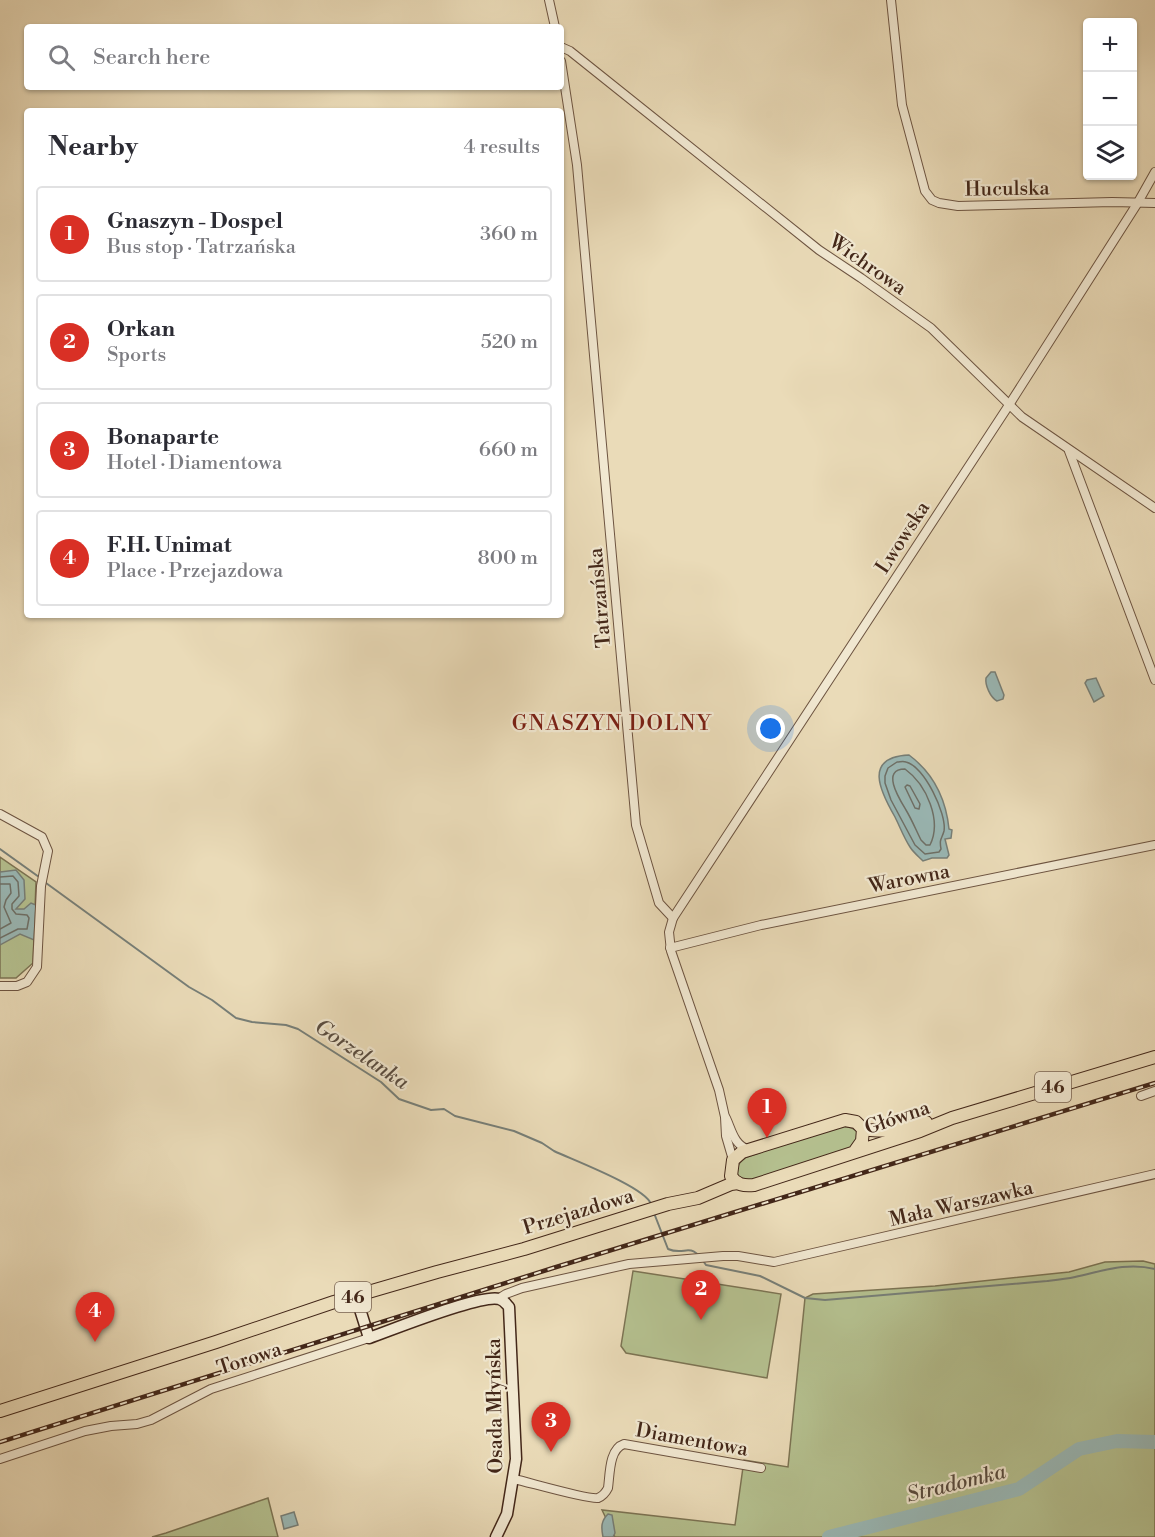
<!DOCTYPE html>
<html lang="en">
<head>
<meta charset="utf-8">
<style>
  body { margin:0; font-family:"Libre Bodoni",serif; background:#f2f2f3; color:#2b2b33 }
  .controls { position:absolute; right:18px; top:18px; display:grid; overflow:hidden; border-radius:6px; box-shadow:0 2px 4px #0004 }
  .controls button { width:54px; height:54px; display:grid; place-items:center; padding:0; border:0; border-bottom:2px solid #e1e1e2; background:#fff; color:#2b2b33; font:30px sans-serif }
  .you { position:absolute; left:771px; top:729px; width:21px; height:21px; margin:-15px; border:4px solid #fff; border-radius:50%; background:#1a73e8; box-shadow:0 0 0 9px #1a73e833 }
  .badge { display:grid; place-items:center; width:39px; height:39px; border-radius:50%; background:#d93025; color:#fff; font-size:20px; font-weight:700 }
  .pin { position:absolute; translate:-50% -50px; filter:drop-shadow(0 2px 3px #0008) }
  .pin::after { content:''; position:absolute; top:32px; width:21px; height:18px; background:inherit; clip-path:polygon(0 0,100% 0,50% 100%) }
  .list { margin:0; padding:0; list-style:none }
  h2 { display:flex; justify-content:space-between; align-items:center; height:78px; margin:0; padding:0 24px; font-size:26px }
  h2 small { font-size:20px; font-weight:400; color:#7c7c81 }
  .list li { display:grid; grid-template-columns:39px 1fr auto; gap:18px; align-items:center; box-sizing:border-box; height:96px; margin:0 12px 12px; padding:0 12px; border:2px solid #e1e1e2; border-radius:6px }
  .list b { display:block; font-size:22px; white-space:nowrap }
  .list p { margin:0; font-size:20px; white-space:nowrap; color:#7c7c81 }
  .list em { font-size:20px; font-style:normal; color:#7c7c81 }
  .icon { flex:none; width:33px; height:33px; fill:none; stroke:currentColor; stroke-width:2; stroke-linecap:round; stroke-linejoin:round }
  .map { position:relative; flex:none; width:1155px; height:1537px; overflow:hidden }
  .search { position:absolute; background:#fff; box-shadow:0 2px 4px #0004; left:24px; top:24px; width:540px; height:66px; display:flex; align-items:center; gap:15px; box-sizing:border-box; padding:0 21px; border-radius:6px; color:#7c7c81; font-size:22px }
  .panel { position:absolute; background:#fff; box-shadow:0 2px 4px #0004; left:24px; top:108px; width:540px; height:510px; border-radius:6px }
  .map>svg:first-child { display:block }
  .green { fill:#b5c190; stroke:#7c7454; stroke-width:1.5 }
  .water { fill:#9ab9b7; stroke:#777f78; stroke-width:1.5 }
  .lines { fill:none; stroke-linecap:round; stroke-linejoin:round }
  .shore { stroke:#6e7068; stroke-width:1.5 }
  .stream { stroke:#777f78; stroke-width:2 }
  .river { stroke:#9ab9b7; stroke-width:14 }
  .street-casing { stroke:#6d5441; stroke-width:10 }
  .secondary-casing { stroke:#432719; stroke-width:13 }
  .primary-casing { stroke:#432719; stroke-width:14 }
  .street { stroke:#f1e8d1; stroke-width:8 }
  .secondary { stroke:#f1e8d1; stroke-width:10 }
  .primary { stroke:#eadbb8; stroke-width:12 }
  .rail-casing { stroke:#432719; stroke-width:4.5 }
  .rail { stroke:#f1e8d1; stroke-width:2; stroke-dasharray:7; stroke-linecap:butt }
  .labels { text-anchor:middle; stroke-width:4.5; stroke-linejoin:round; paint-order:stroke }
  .shield { fill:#f1e8d1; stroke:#776150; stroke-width:1.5 }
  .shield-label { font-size:18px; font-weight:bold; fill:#432719 }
  .street-label { font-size:20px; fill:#432719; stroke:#f1e8d1 }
  .neighbourhood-label { font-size:21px; letter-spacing:1.5px; fill:#7a1f14; stroke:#f1e8d1 }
  .water-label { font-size:21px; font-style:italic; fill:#594c40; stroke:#f1e8d1 }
</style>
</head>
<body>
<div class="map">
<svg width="1155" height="1537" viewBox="0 0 1155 1537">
  <rect width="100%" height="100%" fill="#eadbb8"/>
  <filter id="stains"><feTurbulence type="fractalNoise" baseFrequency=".00333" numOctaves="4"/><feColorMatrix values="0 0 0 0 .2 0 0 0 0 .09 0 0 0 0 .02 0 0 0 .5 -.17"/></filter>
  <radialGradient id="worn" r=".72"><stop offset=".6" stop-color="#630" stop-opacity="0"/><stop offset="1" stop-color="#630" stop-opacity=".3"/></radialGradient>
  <!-- green -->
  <g class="green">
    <polygon points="0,857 36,882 33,963 16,978 0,978"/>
    <path d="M 839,1125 L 852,1128 L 859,1132 L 858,1140 L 849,1149 L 754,1181 L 743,1180 L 737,1177 C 736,1167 738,1163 747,1157 Z"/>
    <polygon points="1143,1261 1155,1264 1155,1537 615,1537 602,1510 735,1525 744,1460 788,1467 805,1298 813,1294 935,1286 1069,1272 1105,1262"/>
    <polygon points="633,1271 781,1294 767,1378 626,1353 621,1346"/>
    <polygon points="268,1498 278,1537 152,1537 166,1533"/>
  </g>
  <!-- water -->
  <g class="water">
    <path d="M 991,672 L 995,672 L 1004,695 L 1003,699 L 997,701 C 990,697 985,685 986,678 Z"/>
    <polygon points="1096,678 1104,696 1094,702 1085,683 1087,680"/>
    <path d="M 909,755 C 933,773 946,799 949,829 L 952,830 L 951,838 L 945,839 L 949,855 L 947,858 L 932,858 L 923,861 C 919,857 913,852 910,847 C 904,838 900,827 895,817 C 880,791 863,757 909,755 Z"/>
    <polygon points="16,870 24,880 25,899 16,909 24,909 31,903 36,905 34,940 20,934 0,945 0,872"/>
    <polygon points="294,1512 298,1525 284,1529 281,1516"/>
    <path d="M 608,1514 L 612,1515 L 615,1533 L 613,1537 L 603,1537 C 601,1527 601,1521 608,1514 Z"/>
  </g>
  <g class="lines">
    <!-- shore -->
    <g class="shore">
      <path d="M 897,762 C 900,762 903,761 906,762 C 924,766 947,814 944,831 C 942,839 939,838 941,849 L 939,852 L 925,854 L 915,845 L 891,800 L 885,783 L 885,776 L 888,768 Z"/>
      <path d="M 905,769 C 927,785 942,821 930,845 L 926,845 L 921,840 C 916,830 912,820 906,810 C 900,800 880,769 905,769 Z"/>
      <polygon points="907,785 910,786 920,804 919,809 915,808 905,787"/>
      <polyline points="0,877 13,876 18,882 19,896 12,904 12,909 16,914 27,915 29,918 27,929 18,929 0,938"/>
      <polyline points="0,884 10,884 11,893 6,900 4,907 11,923 0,929"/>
    </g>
    <!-- stream -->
    <g class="stream">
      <polyline points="0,849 39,877"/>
      <path d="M 46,883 L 189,987 L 212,1000 L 236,1018 L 252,1022 L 286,1025 L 298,1029 L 381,1082 L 399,1099 L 431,1110 L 444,1109 L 455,1116 L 514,1131 L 542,1143 L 554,1151 C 573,1160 645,1187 651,1204"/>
      <path d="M 654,1213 L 668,1249 C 687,1257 689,1239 706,1265 L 760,1276 L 805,1298 L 825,1300 L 1047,1281 C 1056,1280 1066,1279 1075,1277 C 1103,1271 1126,1262 1155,1269"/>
    </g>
    <!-- river -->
    <polyline class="river" points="829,1537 1019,1489 1079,1449 1117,1441 1155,1442"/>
    <!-- street casing -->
    <g class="street-casing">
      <g id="street">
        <polyline points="549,0 555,27"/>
        <polyline points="891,0 902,105 925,191 932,200 939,203 958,206 1112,202 1155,203"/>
        <polyline points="561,47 570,51 819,250 861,278 931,328 1022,417 1155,508"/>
        <polyline points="561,61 577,165 636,825 659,903 673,918"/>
        <polyline points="1069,451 1155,680"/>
        <polyline points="0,814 42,837 48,851 41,886 37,967 27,982 17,986 0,986"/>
        <polyline points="670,948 761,925 1155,845"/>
        <polyline points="1141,1096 1155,1091"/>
        <path d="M 726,1118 C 732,1131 734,1145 749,1150"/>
        <polyline points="733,1160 726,1136 725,1117 719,1090 671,951 669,932 673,918 1009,405 1137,204 1155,172"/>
        <polyline points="498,1299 506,1294 522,1288 629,1264 723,1256 738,1256 774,1262 1155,1174"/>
        <polyline points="0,1459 85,1431 111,1426 137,1424 151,1420 211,1389 369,1338"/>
        <path d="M 514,1479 C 528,1482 589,1500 598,1498 C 603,1496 606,1492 608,1488 C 610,1474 609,1449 624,1444 L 761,1468"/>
      </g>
    </g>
    <!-- secondary casing -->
    <g class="secondary-casing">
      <path id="secondary" d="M 358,1303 L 369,1338 C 392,1330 480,1294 499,1299 C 504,1300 506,1304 509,1307 L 516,1459 L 507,1514 L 496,1537"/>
    </g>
    <!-- primary casing -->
    <g class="primary-casing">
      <g id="primary">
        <path d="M 863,1129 C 884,1134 905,1126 926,1122"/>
        <path d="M 855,1151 L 862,1141 L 863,1129 L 856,1122 L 845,1120 L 742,1152 L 733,1160 L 731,1176 C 736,1185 744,1186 754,1185 L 920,1131 L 952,1118 L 1155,1057"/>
        <polyline points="0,1411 216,1342 334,1302 437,1272 524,1249 668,1204 698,1198 731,1184 738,1183"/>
      </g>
    </g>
    <!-- street -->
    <use href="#street" class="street"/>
    <!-- secondary -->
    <use href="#secondary" class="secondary"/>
    <!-- primary -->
    <use href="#primary" class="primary"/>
    <!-- rail casing -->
    <g class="rail-casing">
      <polyline id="rail" points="0,1442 553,1268 1155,1083"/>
    </g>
    <!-- rail -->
    <use href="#rail" class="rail"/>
  </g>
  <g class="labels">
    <!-- shield labels -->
    <g class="shield">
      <rect x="1035" y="1072" width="36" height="30" rx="4.5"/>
      <rect x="335" y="1282" width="36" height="30" rx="4.5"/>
    </g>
    <g class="shield-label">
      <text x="1053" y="1093">46</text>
      <text x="353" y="1303">46</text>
    </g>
    <!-- street labels -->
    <g class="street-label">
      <text transform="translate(1007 188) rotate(-1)" y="7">Huculska</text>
      <text transform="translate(868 264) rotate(35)" y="7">Wichrowa</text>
      <text transform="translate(902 537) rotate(-57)" y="7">Lwowska</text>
      <text transform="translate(599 598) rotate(-95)" y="7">Tatrzańska</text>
      <text transform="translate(909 878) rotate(-11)" y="7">Warowna</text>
      <text transform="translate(897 1117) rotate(-19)" y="7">Główna</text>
      <text transform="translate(961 1203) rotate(-13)" y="7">Mała Warszawka</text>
      <text transform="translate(578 1211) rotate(-17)" y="7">Przejazdowa</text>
      <text transform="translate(249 1358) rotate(-18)" y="7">Torowa</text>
      <text transform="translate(494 1406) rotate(-91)" y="7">Osada Młyńska</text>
      <text transform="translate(692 1439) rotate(10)" y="7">Diamentowa</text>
    </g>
    <!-- neighbourhood labels -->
    <g class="neighbourhood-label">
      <text x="612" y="730">GNASZYN DOLNY</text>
    </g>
    <!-- water labels -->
    <g class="water-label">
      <text transform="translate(362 1054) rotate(34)" y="7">Gorzelanka</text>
      <text transform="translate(956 1483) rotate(-14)" y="7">Stradomka</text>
    </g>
  </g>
  <rect width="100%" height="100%" filter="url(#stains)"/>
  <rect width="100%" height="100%" fill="url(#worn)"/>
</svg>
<div class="controls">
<button>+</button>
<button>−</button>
<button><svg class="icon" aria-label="layers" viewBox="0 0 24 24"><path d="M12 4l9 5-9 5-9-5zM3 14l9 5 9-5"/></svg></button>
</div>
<div class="you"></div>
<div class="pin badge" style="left:767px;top:1138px">1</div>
<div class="pin badge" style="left:701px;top:1320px">2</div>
<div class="pin badge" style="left:551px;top:1452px">3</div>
<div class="pin badge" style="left:95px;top:1342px">4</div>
<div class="search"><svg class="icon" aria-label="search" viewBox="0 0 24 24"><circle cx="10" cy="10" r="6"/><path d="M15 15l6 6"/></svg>Search here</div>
<section class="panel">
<h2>Nearby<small>4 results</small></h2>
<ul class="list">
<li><span class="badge">1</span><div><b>Gnaszyn - Dospel</b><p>Bus stop · Tatrzańska</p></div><em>360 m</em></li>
<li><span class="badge">2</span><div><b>Orkan</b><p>Sports</p></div><em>520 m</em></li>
<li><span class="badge">3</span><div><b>Bonaparte</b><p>Hotel · Diamentowa</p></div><em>660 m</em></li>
<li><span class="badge">4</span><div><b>F.H. Unimat</b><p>Place · Przejazdowa</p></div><em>800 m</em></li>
</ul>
</section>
</div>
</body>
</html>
